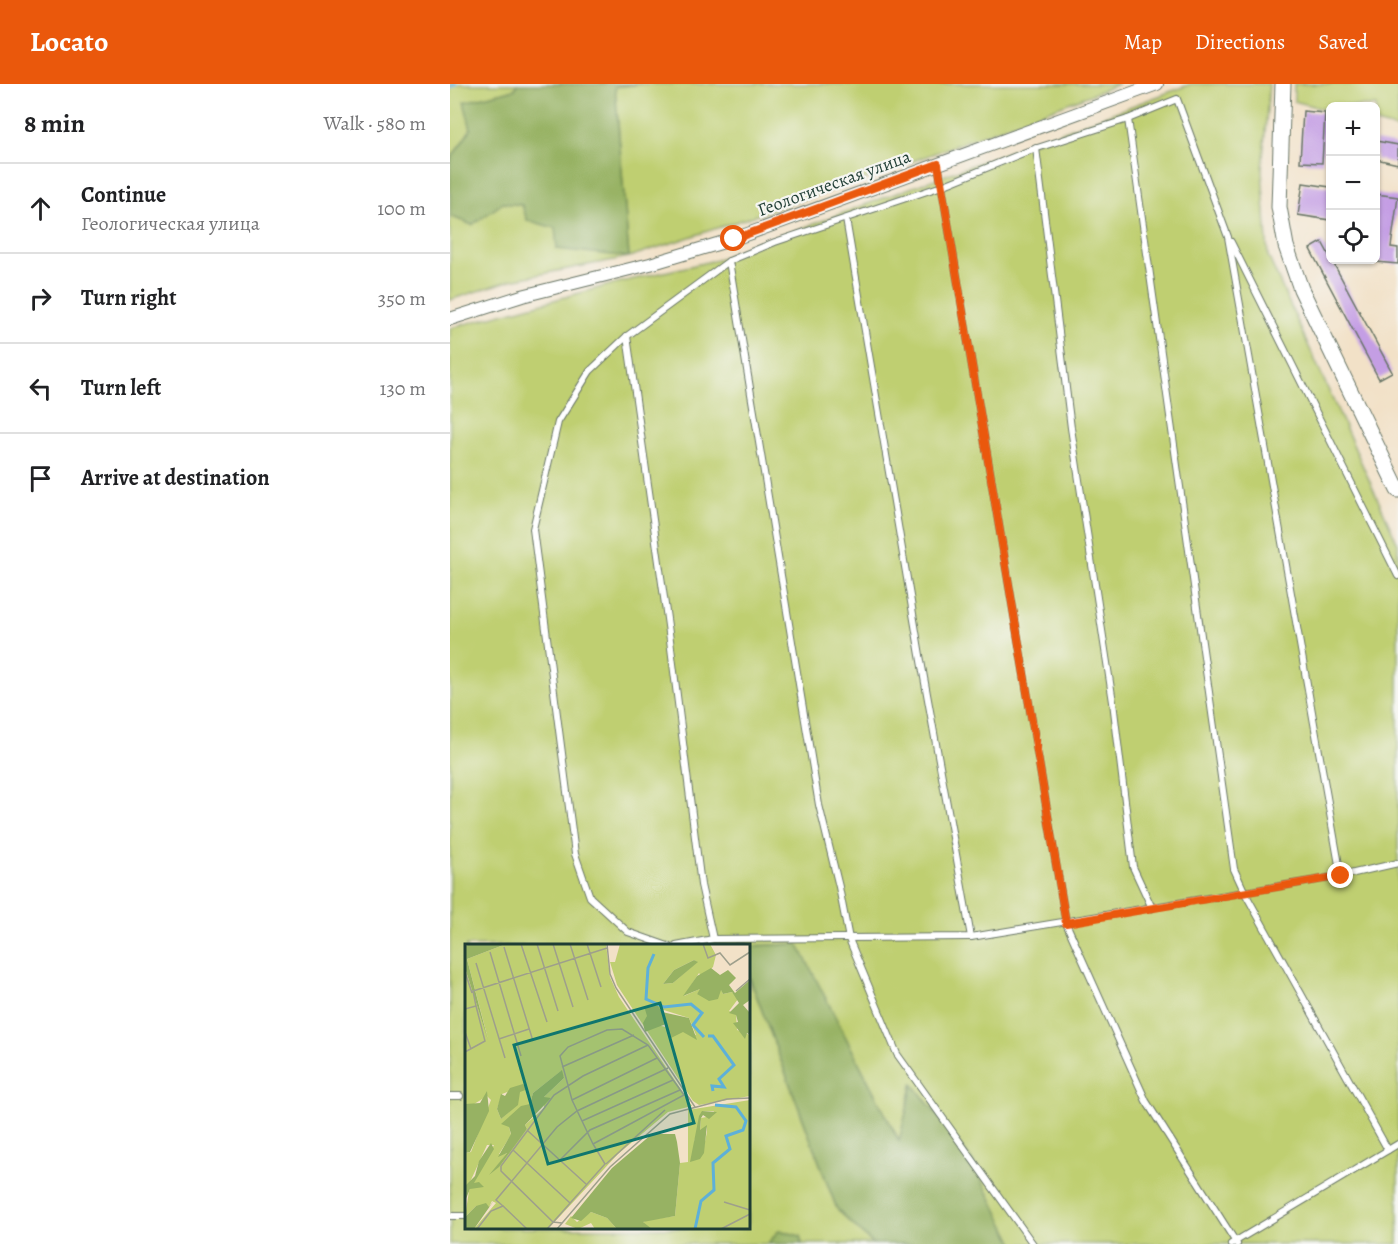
<!DOCTYPE html>
<html lang="en">
<head>
<meta charset="utf-8">
<style>
  body { margin:0; font-family:Alegreya,serif; background:#f6f6f6; color:#202124 }
  .controls { position:absolute; right:18px; top:18px; display:grid; overflow:hidden; border-radius:9px; box-shadow:0 2px 4px #0004 }
  .controls button { width:54px; height:54px; display:grid; place-items:center; padding:0; border:0; border-bottom:2px solid #e0e0e0; background:#fff; color:#202124; font:30px sans-serif }
  .stop { position:absolute; width:18px; height:18px; margin:-14px; border:4px solid #ea580c; border-radius:50%; background:#fff }
  .stop.end { background:#ea580c; border-color:#fff; box-shadow:0 2px 6px #0008 }
  .list { margin:0; padding:0; list-style:none }
  h2 { display:flex; justify-content:space-between; align-items:center; height:78px; margin:0; padding:0 24px; font-size:26px }
  h2 small { font-size:20px; font-weight:400; color:#757577 }
  .list li { display:grid; grid-template-columns:39px 1fr auto; gap:18px; align-items:center; box-sizing:border-box; height:90px; padding:0 24px; border-top:2px solid #e0e0e0 }
  .list b { display:block; font-size:22px; white-space:nowrap }
  .list p { margin:0; font-size:20px; white-space:nowrap; color:#757577 }
  .list em { font-size:20px; font-style:normal; color:#757577 }
  .icon { flex:none; width:33px; height:33px; fill:none; stroke:currentColor; stroke-width:2; stroke-linecap:round; stroke-linejoin:round }
  .map { position:relative; flex:none; width:948px; height:1160px; overflow:hidden }
  header { display:flex; align-items:center; gap:36px; box-sizing:border-box; height:84px; padding:0 30px; background:#ea580c; color:#fff }
  header strong { font-size:28px }
  nav { display:flex; gap:33px; margin-inline-start:auto; font-size:21px }
  main { display:flex }
  aside { flex:1; background:#fff }
  .map>svg:first-child { display:block }
  .green { fill:#bfcf71; stroke:#6f8652; stroke-width:1.5 }
  .forest { fill:#97b263; stroke:#5b784c; stroke-width:1.5 }
  .lines { fill:none; stroke-linecap:round; stroke-linejoin:round }
  .stream { stroke:#5db0d9; stroke-width:4.5 }
  .building { fill:#c49ee4 }
  .service-casing { stroke:#697667; stroke-width:8 }
  .minor-casing { stroke:#697667; stroke-width:14 }
  .tertiary-casing { stroke:#697667; stroke-width:17 }
  .service { stroke:#fff; stroke-width:6 }
  .minor { stroke:#fff; stroke-width:12 }
  .tertiary { stroke:#fff; stroke-width:15 }
  .route { stroke:#ea580c; stroke-width:8 }
  .labels { text-anchor:middle; stroke-width:4.5; stroke-linejoin:round; paint-order:stroke }
  .street-label { font-size:18px; fill:#1f3d34; stroke:#f6f6f2 }
  .inset-river { fill:none; stroke:#5db0d9; stroke-width:3 }
  .inset-road { fill:none; stroke:#9e9f8c; stroke-width:1.5 }
  .view { fill:#0f766e; fill-opacity:0.15; stroke:#0f766e; stroke-width:3 }
  .inset-edge { fill:none; stroke:#1f3d34; stroke-width:3 }
</style>
</head>
<body>
<header>
<strong>Locato</strong>
<nav><a>Map</a><a>Directions</a><a>Saved</a></nav>
</header>
<main>
<aside>
<h2>8 min<small>Walk · 580 m</small></h2>
<ul class="list">
<li><svg class="icon" aria-label="ahead" viewBox="0 0 24 24"><path d="M12 20V5M6 11l6-6 6 6"/></svg><div><b>Continue</b><p>Геологическая улица</p></div><em>100 m</em></li>
<li><svg class="icon" aria-label="right" viewBox="0 0 24 24"><path d="M7 20v-9h11M14 6l5 5-5 5"/></svg><div><b>Turn right</b></div><em>350 m</em></li>
<li><svg class="icon" aria-label="left" viewBox="0 0 24 24"><path d="M17 20v-9H6M10 6l-5 5 5 5"/></svg><div><b>Turn left</b></div><em>130 m</em></li>
<li><svg class="icon" aria-label="arrive" viewBox="0 0 24 24"><path d="M6 21V4h12l-3 4 3 4H6"/></svg><div><b>Arrive at destination</b></div></li>
</ul>
</aside>
<div class="map">
<svg width="948" height="1160" viewBox="0 0 948 1160">
  <rect width="100%" height="100%" fill="#f6f6f2"/>
  <filter id="ink" filterUnits="userSpaceOnUse"><feTurbulence type="fractalNoise" baseFrequency=".0167" numOctaves="2"/><feDisplacementMap in="SourceGraphic" scale="12" xChannelSelector="R" yChannelSelector="G"/><feConvolveMatrix kernelMatrix="1 2 1 2 8 2 1 2 1" color-interpolation-filters="sRGB"/></filter>
  <filter id="wash" filterUnits="userSpaceOnUse"><feTurbulence type="fractalNoise" baseFrequency=".008" numOctaves="4" result="noise"/><feDisplacementMap in="SourceGraphic" scale="24" xChannelSelector="R" yChannelSelector="G"/><feGaussianBlur stdDeviation="1.35" result="paint"/><feColorMatrix in="noise" values="0 0 0 0 0 0 0 0 0 0 0 0 0 0 0 0 0 1.4 0 .05"/><feComposite in="paint" operator="in"/></filter>
  <g filter="url(#wash)">
    <rect width="100%" height="100%" fill="#f2e1c7"/>
    <!-- green -->
    <g class="green">
      <polygon points="0,0 67,0 65,5 15,18 21,45 2,73 0,80"/>
      <polygon points="191,0 669,0 413,96 179,173 61,196 0,216 0,132 22,141 53,119 72,121 77,136 105,144 143,168 179,173 165,2"/>
      <polygon points="741,0 819,0 812,86 818,172 948,460 948,1160 564,1160 521,1075 462,1001 450,1058 347,860 299,862 16,862 16,1144 298,1144 299,892 387,1125 422,1159 426,1160 352,1160 350,1152 329,1146 318,1160 0,1160 0,244 167,199 266,176"/>
      <polygon points="844,0 948,0 948,45 926,39 926,22 880,22 880,27 844,17"/>
    </g>
    <!-- forest -->
    <g class="forest">
      <polygon points="67,0 191,0 165,3 179,173 107,165 105,144 77,136 72,121 53,119 22,141 0,132 0,80 2,73 21,45 14,18 65,5"/>
      <polygon points="348,860 449,1057 463,1000 521,1075 564,1160 426,1160 422,1159 387,1125 299,892 299,862"/>
      <polygon points="329,1146 350,1152 352,1160 318,1160"/>
    </g>
    <g class="lines">
      <!-- stream -->
      <polyline class="stream" points="0,3 5,0"/>
    </g>
    <g id="blocks">
      <!-- building -->
      <g class="building">
        <polygon points="853,27 875,29 872,79 850,78"/>
        <polygon points="926,57 948,61 948,80 926,75"/>
        <polygon points="853,99 880,103 880,136 848,131"/>
        <polygon points="926,110 948,113 941,163 948,164 948,180 926,178"/>
        <polygon points="872,158 942,288 929,295 860,165"/>
      </g>
    </g>
  </g>
  <g filter="url(#ink)">
    <use href="#blocks" fill-opacity="0" stroke="#697667" stroke-width="1.5"/>
    <g class="lines">
      <!-- service casing -->
      <g class="service-casing">
        <g id="service">
          <polyline points="678,35 784,785 795,809 938,1066"/>
          <polyline points="586,64 621,344 663,618 683,783 702,824"/>
          <polyline points="488,80 616,839 696,1017 787,1160"/>
          <polyline points="396,135 471,577 521,853"/>
          <polyline points="781,158 948,492"/>
          <polyline points="279,177 369,721 389,803 399,855 447,970 583,1160"/>
          <polyline points="177,252 220,556 251,801 263,855"/>
          <polyline points="218,862 178,848 140,813 125,770 83,445 108,338 140,287 177,252 279,177 325,158 492,102 578,67 678,35 727,15 778,153 891,792"/>
          <polyline points="226,862 263,855 521,853 891,792 948,779"/>
          <polyline points="0,1012 10,1012"/>
          <polyline points="0,1132 16,1132"/>
          <polyline points="781,1160 948,1060"/>
        </g>
      </g>
      <!-- minor casing -->
      <g class="minor-casing">
        <polyline id="minor" points="0,235 72,212 200,180 284,155 707,0"/>
      </g>
      <!-- tertiary casing -->
      <g class="tertiary-casing">
        <polyline id="tertiary" points="833,0 829,123 836,162 851,205 948,406"/>
      </g>
      <!-- service -->
      <use href="#service" class="service"/>
      <!-- minor -->
      <use href="#minor" class="minor"/>
      <!-- tertiary -->
      <use href="#tertiary" class="tertiary"/>
    </g>
  </g>
  <g class="lines" filter="url(#ink)">
    <!-- route -->
    <polyline class="route" points="284,155 488,80 616,839 891,792"/>
  </g>
  <g class="labels">
    <!-- street labels -->
    <g class="street-label">
      <text transform="translate(384 99) rotate(-20)" y="6">Геологическая улица</text>
    </g>
  </g>
  <!-- overview -->
  <g transform="translate(15 860)">
    <rect width="285" height="285" fill="#f2e1c7"/>
    <path d="M 41,0 L 141,0 L 145,33 L 154,53 L 227,162 L 203,168 L 153,210 L 83,285 L 9,285 L 31,259 L 27,257 L 24,263 L 11,262 L 0,273 L 4,247 L 29,201 L 22,201 L 0,249 L 0,209 L 6,208 L 26,156 L 22,152 L 6,162 L 0,160 L 0,24 L 23,95 L 2,15 ZM 96,127 L 99,134 L 78,154 L 79,164 L 60,181 L 62,185 L 25,231 L 42,209 L 34,210 L 46,191 L 44,183 L 65,160 L 68,149 ZM 53,144 L 45,167 L 36,175 L 32,165 L 37,150 ZM 155,0 L 245,0 L 251,11 L 248,23 L 237,33 L 234,29 L 219,52 L 237,44 L 232,50 L 256,45 L 258,50 L 267,48 L 273,55 L 264,67 L 271,70 L 272,86 L 285,91 L 285,152 L 234,161 L 228,157 L 152,41 L 145,18 L 150,18 ZM 229,16 L 232,18 L 208,39 L 198,40 L 209,26 ZM 186,62 L 224,74 L 231,91 L 181,78 ZM 285,156 L 285,285 L 187,285 L 180,282 L 178,278 L 183,276 L 210,272 L 215,219 L 223,218 L 223,166 ZM 238,167 L 249,167 L 247,172 L 236,174 L 235,187 L 242,183 L 242,188 L 238,207 L 229,198 ZM 126,268 L 142,274 L 152,285 L 130,285 L 126,279 L 113,285 L 100,280 L 106,272 L 112,278 Z" fill="#bfcf71" fill-rule="evenodd"/>
    <path d="M 6,0 L 41,0 L 2,15 L 23,96 L 0,24 L 0,2 ZM 229,16 L 233,18 L 208,39 L 198,40 L 209,26 ZM 246,24 L 255,31 L 263,26 L 271,34 L 264,41 L 270,49 L 285,36 L 285,56 L 278,61 L 285,69 L 285,91 L 282,89 L 280,95 L 268,79 L 273,78 L 271,71 L 264,69 L 274,59 L 267,48 L 258,50 L 256,46 L 253,55 L 244,57 L 232,50 L 235,45 L 218,52 L 232,32 ZM 179,62 L 193,62 L 197,68 L 224,74 L 232,96 L 218,88 L 206,94 L 201,80 L 180,88 L 178,79 L 182,72 ZM 97,126 L 99,134 L 79,153 L 86,154 L 60,181 L 62,185 L 34,223 L 24,231 L 42,209 L 33,213 L 46,190 L 44,183 L 36,180 L 56,162 L 65,160 L 68,149 ZM 58,140 L 63,145 L 55,148 L 53,161 L 36,175 L 32,165 L 36,150 L 40,152 L 45,144 ZM 22,147 L 24,167 L 5,208 L 0,209 L 0,160 L 15,159 ZM 237,167 L 252,168 L 244,175 L 238,171 L 236,174 L 235,186 L 242,181 L 239,209 L 235,215 L 225,218 L 234,172 ZM 187,190 L 210,190 L 212,198 L 215,219 L 210,272 L 178,278 L 187,285 L 152,285 L 142,274 L 126,268 L 116,277 L 106,274 L 147,224 ZM 26,199 L 29,205 L 9,239 L 14,238 L 19,243 L 5,245 L 0,257 L 0,242 L 10,232 L 14,217 ZM 30,255 L 9,285 L 0,285 L 0,273 L 11,262 L 21,259 L 24,263 Z" fill="#97b263"/>
    <path class="inset-river" d="M 189,10 L 183,24 L 181,55 L 199,63 L 226,60 L 237,69 L 228,81 L 239,93M 243,92 L 248,92 L 269,121 L 254,135 L 259,143 L 247,142 L 248,147M 230,285 L 236,257 L 249,246 L 248,219 L 265,205 L 261,192 L 278,186 L 281,177 L 271,163 L 250,161"/>
    <path class="inset-road" d="M 56,0 L 82,78M 72,0 L 93,67M 88,0 L 108,63M 105,0 L 123,56M 122,0 L 136,43M 142,0 L 145,30 L 151,44 L 230,163M 238,0 L 243,14 L 255,9 L 265,21 L 285,8M 39,3 L 68,97M 25,8 L 56,112M 11,19 L 40,114M 0,28 L 7,49M 271,47 L 285,35M 0,65 L 11,62 L 8,47 L 142,4M 0,88 L 6,105M 34,95 L 64,85M 0,108 L 20,97 L 11,62M 97,123 L 169,91M 107,156 L 192,114M 117,177 L 208,136M 63,187 L 121,240M 48,206 L 105,259M 95,216 L 125,186 L 215,146M 141,220 L 200,166M 259,258 L 285,266M 38,262 L 31,256 L 92,183 L 112,167 L 203,124M 97,279 L 88,278 L 36,227 L 36,222 L 89,151 L 118,132 L 183,101M 12,285 L 26,267 L 38,262 L 62,285M 82,285 L 140,220 L 128,200 L 107,156 L 95,112 L 103,103 L 142,86 L 157,85 L 183,101 L 219,151 L 128,200M 92,285 L 145,223 L 205,170 L 262,155 L 285,154M 256,285 L 285,270"/>
    <path class="view" d="M 195,59 L 229,179 L 83,220 L 49,101 Z"/>
    <rect width="285" height="285" class="inset-edge"/>
  </g>
</svg>
<div class="controls">
<button>+</button>
<button>−</button>
<button><svg class="icon" aria-label="locate" viewBox="0 0 24 24"><circle cx="12" cy="12" r="6"/><path d="M12 2v4M12 18v4M2 12h4M18 12h4"/></svg></button>
</div>
<div class="stop" style="left:284px;top:155px"></div>
<div class="stop end" style="left:891px;top:792px"></div>
</div>
</main>
</body>
</html>
